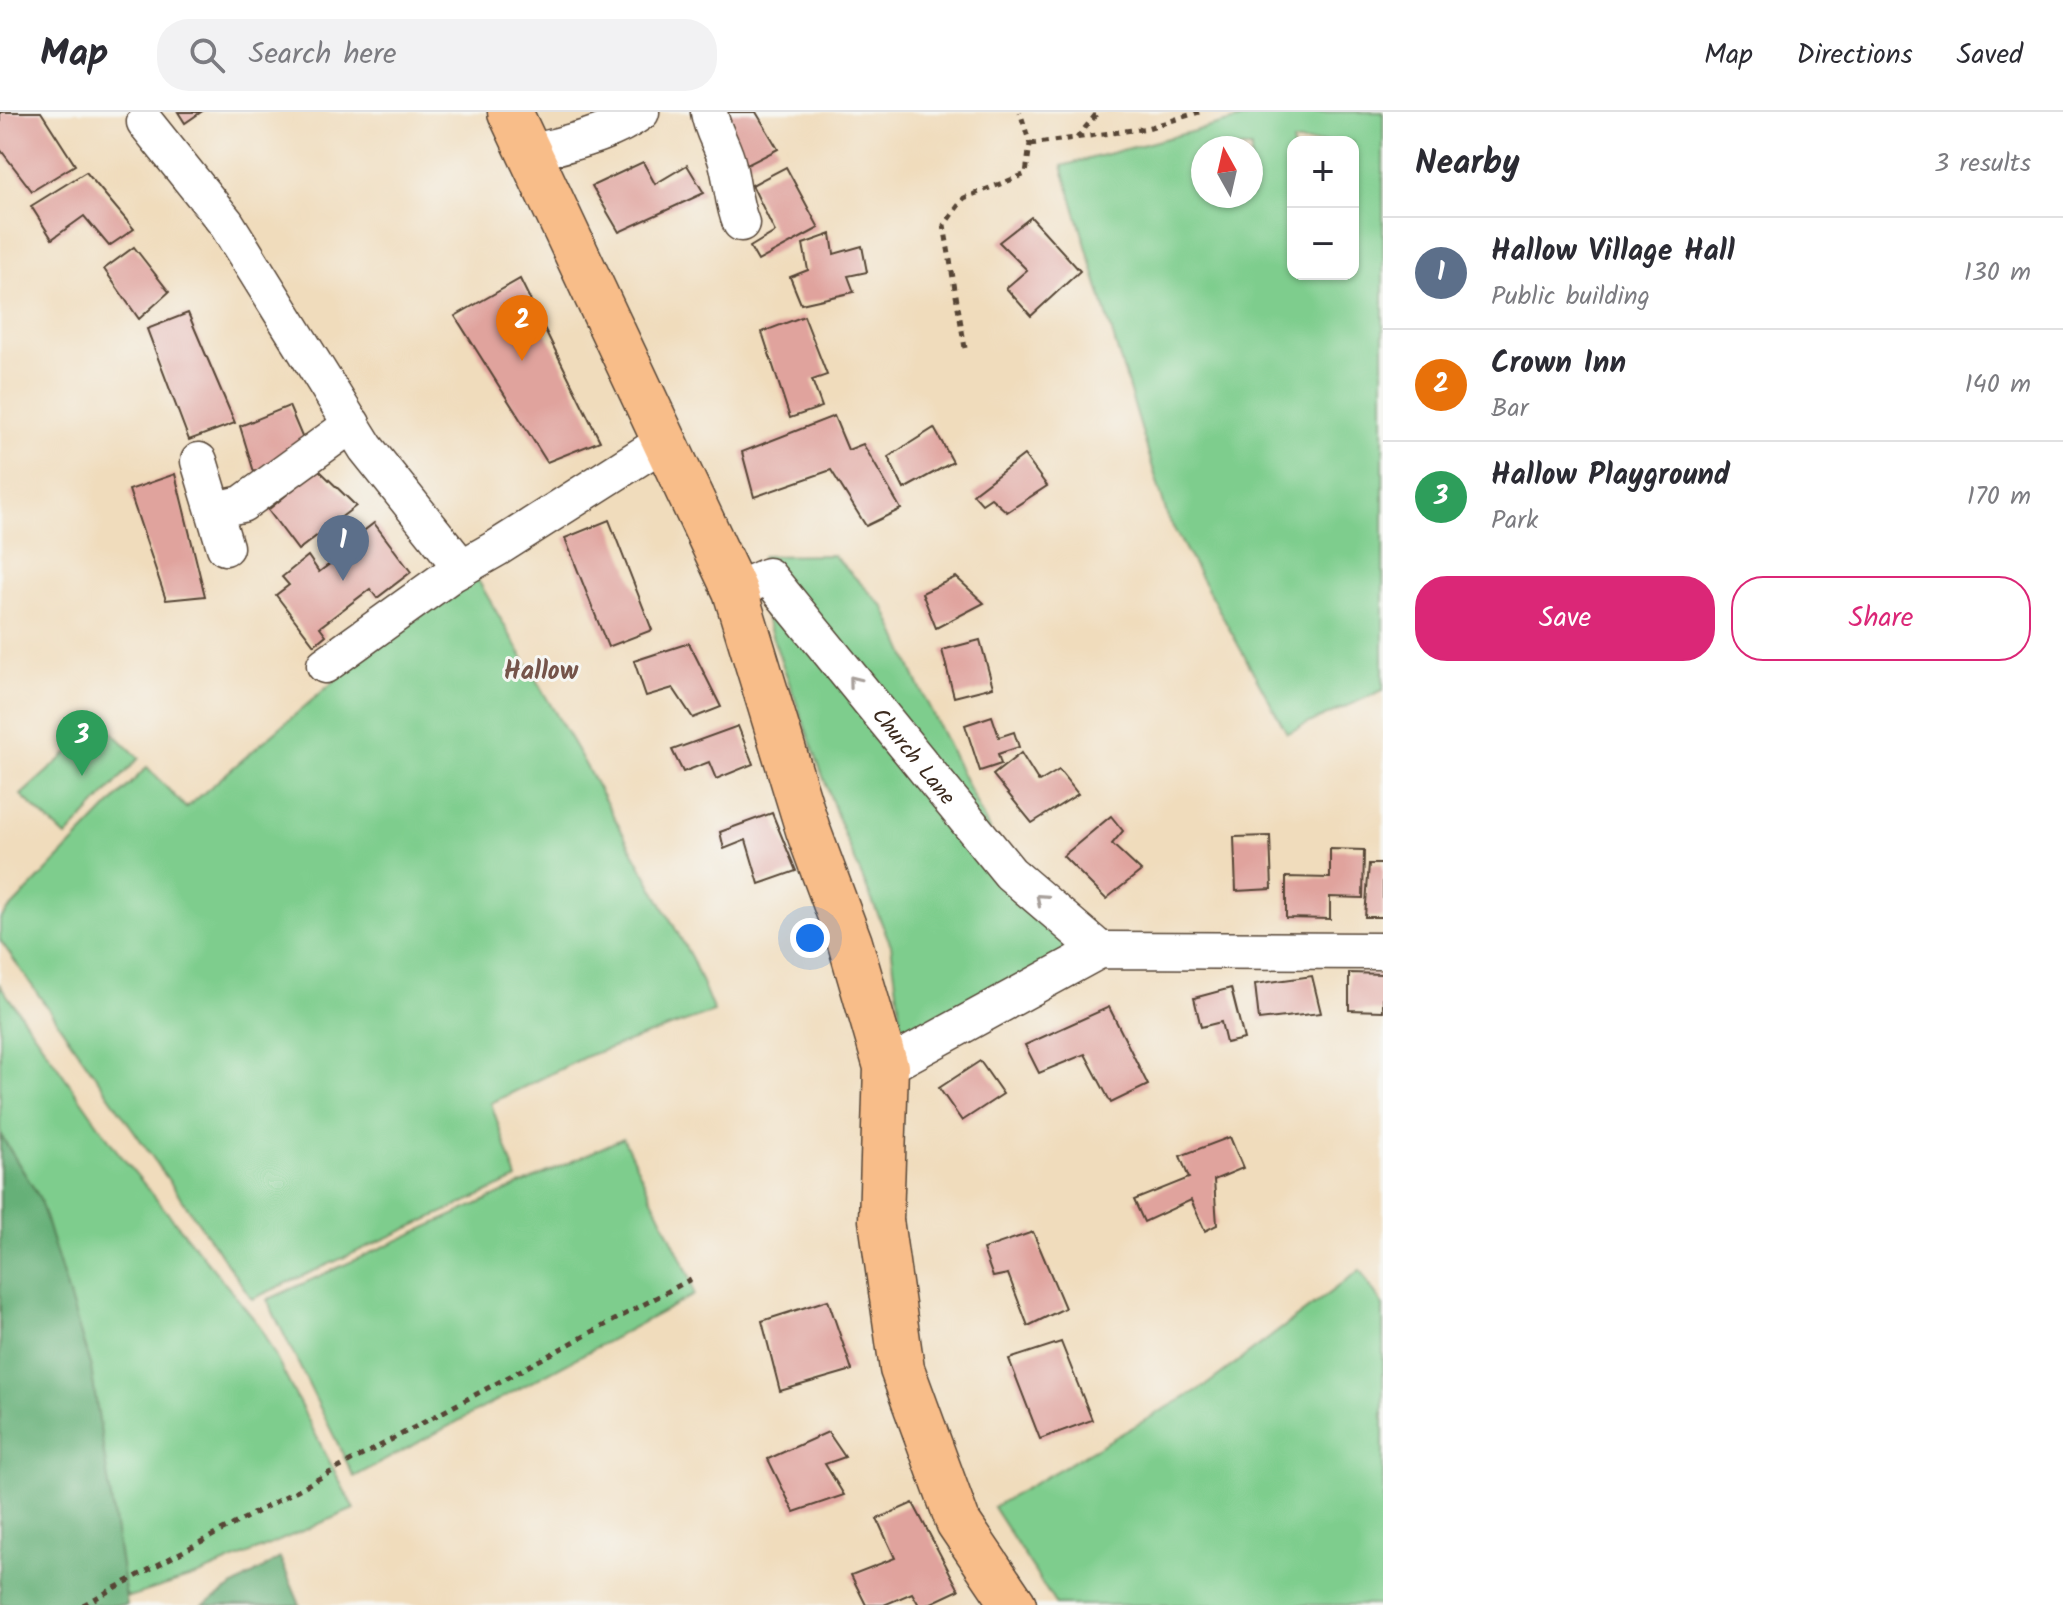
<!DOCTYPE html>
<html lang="en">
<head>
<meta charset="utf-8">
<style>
  body { margin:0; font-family:Kalam,sans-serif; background:#f2f2f3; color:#2b2b33 }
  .controls { position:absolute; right:24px; top:24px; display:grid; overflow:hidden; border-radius:16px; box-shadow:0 2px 6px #0004 }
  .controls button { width:72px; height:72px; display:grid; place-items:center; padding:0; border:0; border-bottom:2px solid #e1e1e2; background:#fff; color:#2b2b33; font:40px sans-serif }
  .compass { position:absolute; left:1191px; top:24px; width:72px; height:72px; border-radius:50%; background:#fff; box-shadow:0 2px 6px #0004; rotate:352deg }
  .you { position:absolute; left:810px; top:826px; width:28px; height:28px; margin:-20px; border:6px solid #fff; border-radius:50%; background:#1a73e8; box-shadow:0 0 0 12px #1a73e833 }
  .badge { display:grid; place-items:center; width:52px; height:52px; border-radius:50%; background:#db2777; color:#fff; font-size:26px; font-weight:700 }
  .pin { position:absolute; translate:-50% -66px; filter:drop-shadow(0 2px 4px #0008) }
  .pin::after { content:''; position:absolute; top:42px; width:28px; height:24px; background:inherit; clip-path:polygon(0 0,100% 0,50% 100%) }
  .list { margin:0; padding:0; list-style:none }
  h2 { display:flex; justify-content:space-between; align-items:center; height:104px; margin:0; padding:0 32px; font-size:34px }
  h2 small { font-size:26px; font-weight:400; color:#7c7c81 }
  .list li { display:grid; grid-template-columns:52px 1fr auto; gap:24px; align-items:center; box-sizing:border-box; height:112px; padding:0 32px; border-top:2px solid #e1e1e2 }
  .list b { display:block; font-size:30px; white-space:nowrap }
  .list p { margin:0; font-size:26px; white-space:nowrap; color:#7c7c81 }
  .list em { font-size:26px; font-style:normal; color:#7c7c81 }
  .actions { display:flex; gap:16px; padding:24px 32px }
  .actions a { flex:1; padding:18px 0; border:2px solid #db2777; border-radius:32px; text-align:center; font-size:28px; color:#db2777 }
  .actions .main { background:#db2777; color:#fff }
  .icon { flex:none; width:44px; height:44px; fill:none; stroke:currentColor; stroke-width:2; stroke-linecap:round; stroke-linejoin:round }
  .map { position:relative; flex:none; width:1383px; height:1493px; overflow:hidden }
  header { display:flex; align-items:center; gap:48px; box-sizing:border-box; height:112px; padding:0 40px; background:#fff; border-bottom:2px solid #e1e1e2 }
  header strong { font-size:38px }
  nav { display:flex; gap:44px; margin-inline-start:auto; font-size:28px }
  .search { width:560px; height:72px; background:#f2f2f3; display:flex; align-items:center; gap:20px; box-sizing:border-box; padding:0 28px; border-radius:32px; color:#7c7c81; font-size:30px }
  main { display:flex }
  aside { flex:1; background:#fff }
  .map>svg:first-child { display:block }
  .green { fill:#7ecd8d; stroke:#5c7c56; stroke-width:2; fill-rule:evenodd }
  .forest { fill:#66b078; stroke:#506d4b; stroke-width:2 }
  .building { fill:#e0a39d }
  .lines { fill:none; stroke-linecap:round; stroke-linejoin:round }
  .minor-casing { stroke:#564536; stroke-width:39 }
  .major-casing { stroke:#564536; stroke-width:47 }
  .path { stroke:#564536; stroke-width:5; stroke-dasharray:6 6; stroke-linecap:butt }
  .minor { stroke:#fff; stroke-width:36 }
  .major { stroke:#f8bd89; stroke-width:44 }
  .oneway { stroke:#a79f9a }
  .labels { text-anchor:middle; stroke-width:6; stroke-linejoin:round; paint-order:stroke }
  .street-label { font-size:22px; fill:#3b2a1e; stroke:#f6f6f2 }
  .quarter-label { font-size:26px; font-weight:bold; fill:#75544a; stroke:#f6f6f2 }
</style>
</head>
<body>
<header>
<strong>Map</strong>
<div class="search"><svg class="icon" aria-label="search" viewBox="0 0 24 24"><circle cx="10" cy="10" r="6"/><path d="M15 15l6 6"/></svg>Search here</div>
<nav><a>Map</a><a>Directions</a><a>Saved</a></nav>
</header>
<main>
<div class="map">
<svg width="1383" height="1493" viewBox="0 0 1383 1493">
  <rect width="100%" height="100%" fill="#f6f6f2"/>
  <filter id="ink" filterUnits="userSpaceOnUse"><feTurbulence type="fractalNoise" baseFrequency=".0125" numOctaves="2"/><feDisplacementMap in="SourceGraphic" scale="16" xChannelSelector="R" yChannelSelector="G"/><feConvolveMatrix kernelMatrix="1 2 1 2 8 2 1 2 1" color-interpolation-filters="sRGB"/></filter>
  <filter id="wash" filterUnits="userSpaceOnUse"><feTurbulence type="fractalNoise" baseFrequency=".006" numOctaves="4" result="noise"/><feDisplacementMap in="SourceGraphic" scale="32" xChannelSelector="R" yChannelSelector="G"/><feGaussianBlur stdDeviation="1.8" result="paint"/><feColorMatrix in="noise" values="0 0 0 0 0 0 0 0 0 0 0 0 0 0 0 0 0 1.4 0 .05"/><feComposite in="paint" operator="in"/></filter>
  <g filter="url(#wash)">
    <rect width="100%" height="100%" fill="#f0dcbc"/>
    <!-- green -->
    <g class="green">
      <path d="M 1266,0 L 1383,0 L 1383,578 L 1287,621 L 1168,406 L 1062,54 ZM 1353,30 L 1353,162 L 1293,162 L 1293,30 ZM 1251,36 L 1251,84 L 1203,84 L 1203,36 Z"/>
      <polygon points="833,443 885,496 920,576 1010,761 1100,838 904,931 891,833 845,725 765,504 762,444"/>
      <polygon points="475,463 581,645 692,847 714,900 587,944 491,991 517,1067 252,1187 0,828 0,807 147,655 186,696 345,560"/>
      <polygon points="102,610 139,646 66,725 21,683"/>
      <polygon points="0,873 117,1039 259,1213 354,1397 201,1462 129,1485 108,1466 39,1085 0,1022"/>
      <polygon points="623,1026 691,1167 694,1183 354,1365 267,1188"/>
      <polygon points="1360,1158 1383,1194 1383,1493 1056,1493 993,1395 1205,1274"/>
    </g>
    <!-- forest -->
    <g class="forest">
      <polygon points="0,1022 39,1085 91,1256 127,1493 0,1493"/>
      <polygon points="280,1446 300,1493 203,1493"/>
    </g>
    <g id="blocks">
      <!-- building -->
      <g class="building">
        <polygon points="0,0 41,0 75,53 32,79 0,37"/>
        <polygon points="178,0 201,0 185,11"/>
        <polygon points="723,0 756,0 778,37 739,57"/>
        <polygon points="643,50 655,72 687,53 704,81 619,120 592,74"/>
        <polygon points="786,55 819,116 758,149 750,135 775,120 752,73"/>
        <polygon points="86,60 134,117 109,134 84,104 52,127 31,94"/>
        <polygon points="1031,105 1080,159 1031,204 1006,176 1027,158 999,130"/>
        <polygon points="831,122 834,142 862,134 867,160 848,164 854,180 801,192 790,165 808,158 803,132"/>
        <polygon points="134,135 169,180 139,207 104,157"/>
        <polygon points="520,167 600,329 547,350 455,204"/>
        <polygon points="188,201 235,311 189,328 147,217"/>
        <polygon points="804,204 827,263 812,268 822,295 790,306 762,220"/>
        <polygon points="289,294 308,339 254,360 240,314"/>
        <polygon points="834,304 848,338 863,332 901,397 866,414 831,358 754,385 742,340"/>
        <polygon points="934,316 953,350 904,377 888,345"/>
        <polygon points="1024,343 1047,374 1007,400 991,386 982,392 973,382"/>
        <polygon points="318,357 356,394 298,438 268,398"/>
        <polygon points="175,362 205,484 166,488 129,378"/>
        <polygon points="609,408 652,518 608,535 565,426"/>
        <polygon points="374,411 411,460 377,486 370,477 320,515 326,523 314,533 276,483 289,473 282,465 308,444 319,460 343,442 339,438"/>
        <polygon points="956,465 984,491 936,516 922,481"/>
        <polygon points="980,528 993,575 954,585 942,538"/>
        <polygon points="689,531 721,595 693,606 673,576 646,584 634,549"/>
        <polygon points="992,604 999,625 1014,620 1019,635 998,642 1001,652 980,659 965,613"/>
        <polygon points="738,614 753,652 716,667 709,650 683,660 672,638"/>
        <polygon points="1021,641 1039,670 1059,658 1078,682 1032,711 993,663"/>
        <polygon points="772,701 796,759 759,772 746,728 724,737 720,720"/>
        <polygon points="1111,704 1123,719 1112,732 1141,759 1106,787 1063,744"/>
        <polygon points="1270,724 1272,777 1236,779 1234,725"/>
        <polygon points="1330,737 1364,738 1363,786 1330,785 1330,807 1286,806 1286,765 1330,766"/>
        <polygon points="1369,752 1383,752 1383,805 1365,805"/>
        <polygon points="1349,861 1383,862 1383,899 1349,898"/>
        <polygon points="1312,864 1321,901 1259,908 1255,872"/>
        <polygon points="1231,876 1244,927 1226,931 1221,910 1201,915 1194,886"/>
        <polygon points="1109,895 1148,973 1111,991 1085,942 1039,961 1025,933"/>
        <polygon points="980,949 1003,982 962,1009 939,976"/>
        <polygon points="1230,1025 1243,1056 1214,1068 1217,1113 1205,1119 1191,1088 1144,1110 1134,1088 1189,1066 1180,1044"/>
        <polygon points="1033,1120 1065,1196 1028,1214 1008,1162 993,1165 983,1137"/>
        <polygon points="828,1188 852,1258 780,1279 762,1209"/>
        <polygon points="1061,1230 1092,1308 1040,1327 1009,1247"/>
        <polygon points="828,1320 845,1345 825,1352 844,1383 794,1400 768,1347"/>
        <polygon points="913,1391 959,1478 927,1493 919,1493 912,1481 884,1493 866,1493 851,1463 895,1446 877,1407"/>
      </g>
    </g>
  </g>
  <g filter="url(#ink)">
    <use href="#blocks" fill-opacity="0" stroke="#564536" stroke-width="2"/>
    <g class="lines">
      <!-- minor casing -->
      <g class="minor-casing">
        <g id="minor">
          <path d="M 709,0 C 712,20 724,35 728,54 C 733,74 733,92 741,111"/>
          <polyline points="145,10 226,111 366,336 462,456"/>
          <path d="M 528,42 C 566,31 608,24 641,0"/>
          <polyline points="199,349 225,435"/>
          <polyline points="215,398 242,392 352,312"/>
          <path id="s1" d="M 735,479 L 768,464 L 1010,761 L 1100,838"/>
          <polyline points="325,553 453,461 497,436 665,329"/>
          <polyline points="886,955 1100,838 1383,839"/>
        </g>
      </g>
      <!-- major casing -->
      <g class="major-casing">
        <polyline id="major" points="510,0 735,479 808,718 850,831 886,955 881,1108 902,1257 958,1410 1014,1493"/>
      </g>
      <!-- path -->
      <g class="path">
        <polyline points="1077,26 1098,0"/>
        <polyline points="1030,32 1148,16 1199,0"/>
        <polyline points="965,236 944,113 964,86 1026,62 1030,32 1020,0"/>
        <polyline points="83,1493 691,1167"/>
      </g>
      <!-- minor -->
      <use href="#minor" class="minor"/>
      <!-- major -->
      <use href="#major" class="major"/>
    </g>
    <!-- one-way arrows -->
    <defs><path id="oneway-chevron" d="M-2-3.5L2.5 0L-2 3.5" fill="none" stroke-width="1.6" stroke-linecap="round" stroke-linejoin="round" transform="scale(2)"/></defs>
    <g class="oneway">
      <use href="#oneway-chevron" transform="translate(854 569) rotate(-129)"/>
      <use href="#oneway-chevron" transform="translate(1041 787) rotate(-139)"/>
    </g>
  </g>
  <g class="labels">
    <!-- street labels -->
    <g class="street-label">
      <text dy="8" stroke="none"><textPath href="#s1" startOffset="268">Church Lane</textPath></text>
    </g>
    <!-- quarter labels -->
    <g class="quarter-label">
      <text x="541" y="567">Hallow</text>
    </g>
  </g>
</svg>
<div class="controls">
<button>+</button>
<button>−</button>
</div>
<svg class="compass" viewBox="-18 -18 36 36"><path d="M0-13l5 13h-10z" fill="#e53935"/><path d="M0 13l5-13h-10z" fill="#7c7c81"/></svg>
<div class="you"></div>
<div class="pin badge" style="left:343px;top:469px;background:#5c6f8a">1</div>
<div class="pin badge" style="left:522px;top:249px;background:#e8710a">2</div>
<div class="pin badge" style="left:82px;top:664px;background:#2e9e5b">3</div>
</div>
<aside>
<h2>Nearby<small>3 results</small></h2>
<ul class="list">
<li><span class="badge" style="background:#5c6f8a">1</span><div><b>Hallow Village Hall</b><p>Public building</p></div><em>130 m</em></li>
<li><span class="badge" style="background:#e8710a">2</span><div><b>Crown Inn</b><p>Bar</p></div><em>140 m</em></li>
<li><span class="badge" style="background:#2e9e5b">3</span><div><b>Hallow Playground</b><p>Park</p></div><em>170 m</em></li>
</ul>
<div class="actions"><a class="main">Save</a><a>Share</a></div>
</aside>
</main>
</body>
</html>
